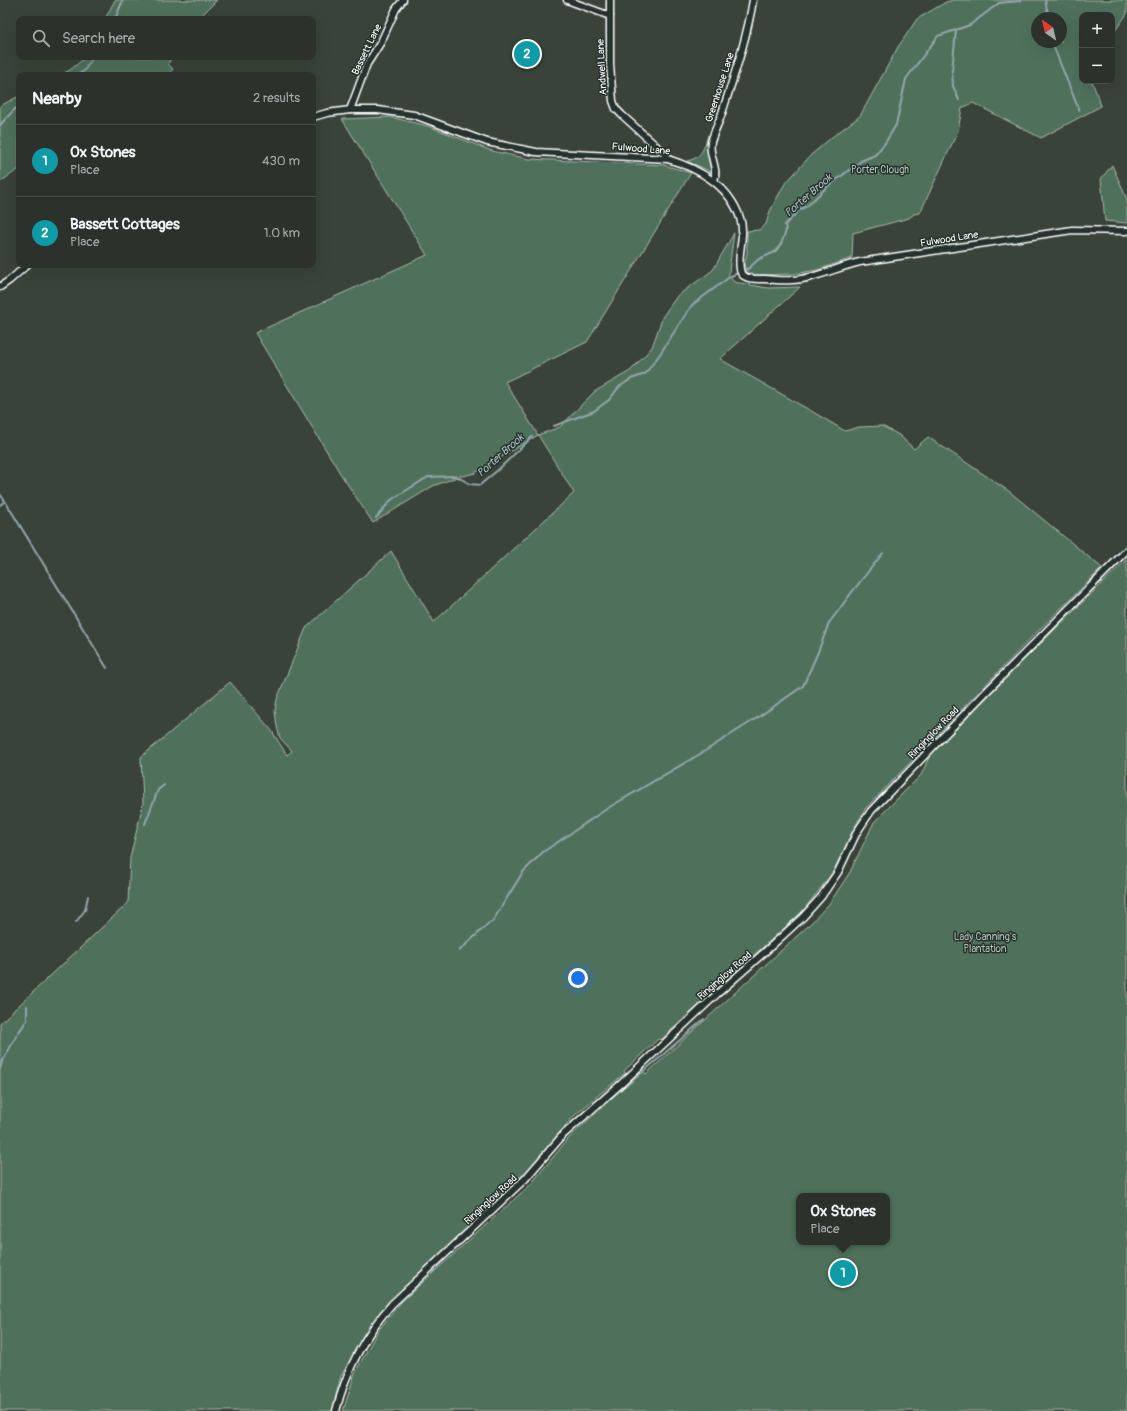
<!DOCTYPE html>
<html lang="en">
<head>
<meta charset="utf-8">
<style>
  body { margin:0; font-family:Pangolin,sans-serif; background:#343a33; color:#f1f3f6 }
  .controls { position:absolute; right:12px; top:12px; display:grid; overflow:hidden; border-radius:8px; box-shadow:0 4px 16px #0002 }
  .controls button { width:36px; height:36px; display:grid; place-items:center; padding:0; border:0; border-bottom:1px solid #484d47; background:#2c322b; color:#f1f3f6; font:20px sans-serif }
  .compass { position:absolute; left:1031px; top:12px; width:36px; height:36px; border-radius:50%; background:#2c322b; box-shadow:0 4px 16px #0002; rotate:326deg }
  .you { position:absolute; left:578px; top:978px; width:14px; height:14px; margin:-10px; border:3px solid #fff; border-radius:50%; background:#1a73e8; box-shadow:0 0 0 6px #1a73e833 }
  .badge { display:grid; place-items:center; width:26px; height:26px; border-radius:50%; background:#8abfa5; color:#fff; font-size:13px; font-weight:700 }
  .pin { position:absolute; translate:-50% -50%; border:2px solid #fff; box-shadow:0 1px 4px #0006 }
  .popup { position:absolute; left:796px; top:1193px; width:94px; height:52px; box-sizing:border-box; display:grid; place-content:center; border-radius:8px; background:#2c322b; filter:drop-shadow(0 1px 3px #0005); font-size:13px; white-space:nowrap; color:#a6aaa9 }
  .popup b { font-size:15px; color:#f1f3f6 }
  .popup::after { content:''; position:absolute; left:50%; top:100%; margin-left:-8px; border:8px solid transparent; border-top-color:#2c322b }
  .list { margin:0; padding:0; list-style:none }
  h2 { display:flex; justify-content:space-between; align-items:center; height:52px; margin:0; padding:0 16px; font-size:17px }
  h2 small { font-size:13px; font-weight:400; color:#a6aaa9 }
  .list li { display:grid; grid-template-columns:26px 1fr auto; gap:12px; align-items:center; box-sizing:border-box; height:72px; padding:0 16px; border-top:1px solid #484d47 }
  .list b { display:block; font-size:15px; white-space:nowrap }
  .list p { margin:0; font-size:13px; white-space:nowrap; color:#a6aaa9 }
  .list em { font-size:13px; font-style:normal; color:#a6aaa9 }
  .icon { flex:none; width:22px; height:22px; fill:none; stroke:currentColor; stroke-width:2; stroke-linecap:round; stroke-linejoin:round }
  .map { position:relative; flex:none; width:1127px; height:1411px; overflow:hidden }
  .search { position:absolute; background:#2c322b; box-shadow:0 4px 16px #0002; left:16px; top:16px; width:300px; height:44px; display:flex; align-items:center; gap:10px; box-sizing:border-box; padding:0 14px; border-radius:8px; color:#a6aaa9; font-size:15px }
  .panel { position:absolute; background:#2c322b; box-shadow:0 4px 16px #0002; left:16px; top:72px; width:300px; height:196px; border-radius:8px }
  .map>svg:first-child { display:block }
  .green { fill:#50715b; stroke:#a8b8ad; fill-rule:evenodd }
  .lines { fill:none; stroke-linecap:round; stroke-linejoin:round }
  .stream { stroke:#94a6ab; stroke-width:2 }
  .minor-casing { stroke:#fff; stroke-width:9 }
  .minor { stroke:#26332d; stroke-width:6 }
  .labels { text-anchor:middle; stroke-width:3; stroke-linejoin:round; paint-order:stroke }
  .street-label { font-size:10px; fill:#fff; stroke:#26332d }
  .park-label { font-size:10px; fill:#b0bfb5; stroke:#26332d }
  .water-label { font-size:11px; font-style:italic; fill:#aebcc0; stroke:#26332d }
</style>
</head>
<body>
<div class="map">
<svg width="1127" height="1411" viewBox="0 0 1127 1411">
  <rect width="100%" height="100%" fill="#3a4339"/>
  <filter id="ink" filterUnits="userSpaceOnUse"><feTurbulence type="fractalNoise" baseFrequency=".025" numOctaves="2"/><feDisplacementMap in="SourceGraphic" scale="8" xChannelSelector="R" yChannelSelector="G"/><feConvolveMatrix kernelMatrix="1 2 1 2 8 2 1 2 1" color-interpolation-filters="sRGB"/></filter>
  <g filter="url(#ink)">
    <!-- green -->
    <g class="green">
      <polygon points="115,0 217,0 198,19 105,19"/>
      <path d="M 953,0 L 1127,0 L 1127,14 L 1112,35 L 1112,15 L 1082,15 L 1082,81 L 1092,81 L 1101,106 L 1041,138 L 973,103 L 962,108 L 958,131 L 920,213 L 914,214 L 909,218 L 853,233 L 852,258 L 817,270 L 794,274 L 756,275 L 748,273 L 744,265 L 747,253 L 747,231 L 759,230 L 766,224 L 770,211 L 784,185 L 811,155 L 832,137 L 860,116 L 898,47 L 917,19 L 946,2 ZM 1037,18 L 1061,18 L 1061,42 L 1037,42 Z"/>
      <polygon points="86,57 172,57 168,64 173,69 168,75 60,75 70,70"/>
      <polygon points="19,96 19,169 0,182 0,106"/>
      <polygon points="390,117 428,126 492,151 529,159 664,165 691,173 587,342 505,382 538,435 560,427 594,392 630,371 639,362 652,347 663,316 677,296 713,270 734,233 729,271 729,276 734,282 768,288 800,287 720,359 813,412 845,431 859,427 882,426 899,435 914,449 928,437 1010,492 1102,568 1031,638 866,808 854,828 833,872 802,912 712,993 661,1040 658,1039 624,1071 625,1073 574,1116 527,1171 390,1301 367,1331 341,1376 332,1411 0,1411 0,1023 128,903 130,858 143,804 141,757 230,682 272,731 278,741 287,755 292,751 280,738 277,727 275,711 277,699 306,628 391,551 434,622 574,493 538,435 475,473 463,476 460,476 433,486 373,523 340,473 255,333 427,255 342,119"/>
      <path d="M 708,135 L 713,173 L 705,169 L 687,161 C 702,158 704,148 708,135 Z"/>
      <polygon points="1112,165 1127,199 1127,223 1105,221 1101,179"/>
      <path d="M 1127,559 L 1127,1411 L 343,1411 L 355,1373 L 377,1332 L 401,1302 L 531,1184 L 567,1140 L 642,1070 L 646,1074 L 808,926 L 829,904 L 850,872 L 874,822 L 921,775 L 930,755 L 1005,678 ZM 799,1196 L 887,1196 L 887,1242 L 799,1242 Z"/>
    </g>
    <g class="lines">
      <!-- stream -->
      <g class="stream">
        <polyline points="1045,0 1049,18"/>
        <polyline points="115,19 123,0"/>
        <polyline points="956,30 952,71 953,86 959,100"/>
        <polyline points="1053,42 1054,48 1079,110"/>
        <polyline points="77,75 84,71 93,57"/>
        <polyline points="0,125 15,109 19,107"/>
        <polyline points="554,426 594,411 609,400 619,387 631,379 645,374 660,354 680,323 692,305 731,276 749,268 759,259 775,252 781,244 786,231 785,225 799,210 807,206 827,187 861,161 875,155 885,143 896,125 906,79 938,36 970,25 999,3 1020,1 1021,0"/>
        <polyline points="0,494 5,501 0,505"/>
        <polyline points="5,501 107,668"/>
        <polyline points="376,518 391,500 428,477 456,476 470,484 480,485 499,469 532,437"/>
        <polyline points="145,824 158,790 164,785"/>
        <polyline points="76,922 85,910 88,896"/>
        <polyline points="459,951 489,923 492,922 523,872 543,852 608,808 705,751 760,716 803,686 818,652 829,623 852,592 883,553"/>
        <polyline points="0,1069 2,1062 17,1035 27,1020 27,1006"/>
        <polyline points="627,1085 657,1060 704,1019"/>
      </g>
      <!-- minor casing -->
      <g class="minor-casing">
        <g id="minor">
          <polyline points="567,0 610,16"/>
          <polyline points="610,0 610,65 613,101 616,109 622,115 664,153 668,159"/>
          <polyline points="350,110 367,64 381,42 396,9 403,0"/>
          <path d="M 313,117 L 327,113 L 350,110 L 378,110 L 414,115 L 487,142 L 536,152 L 668,159 C 699,169 729,185 740,218 C 746,235 737,252 740,269 C 740,272 742,275 744,276 C 750,280 758,279 765,279 C 774,280 783,281 792,280 C 815,279 837,267 860,262 L 1072,230 L 1127,231"/>
          <path d="M 714,181 C 719,168 708,155 711,142 C 714,132 719,122 722,113 C 734,76 747,38 753,0"/>
          <polyline points="0,287 10,280 27,265"/>
          <path d="M 336,1411 C 346,1371 365,1334 392,1304 L 525,1179 L 563,1135 L 622,1083 L 717,994 L 767,950 L 803,917 L 821,897 L 838,872 L 857,832 L 871,811 L 987,691 L 1127,550"/>
        </g>
      </g>
      <!-- minor -->
      <use href="#minor" class="minor"/>
    </g>
  </g>
  <g class="labels">
    <!-- street labels -->
    <g class="street-label">
      <text transform="translate(366 49) rotate(-64)" y="4">Bassett Lane</text>
      <text transform="translate(601 67) rotate(-93)" y="4">Andwell Lane</text>
      <text transform="translate(719 87) rotate(-72)" y="4">Greenhouse Lane</text>
      <text transform="translate(641 148) rotate(5)" y="4">Fulwood Lane</text>
      <text transform="translate(949 238) rotate(-9)" y="4">Fulwood Lane</text>
      <text transform="translate(933 732) rotate(-46)" y="4">Ringinglow Road</text>
      <text transform="translate(724 975) rotate(-41)" y="4">Ringinglow Road</text>
      <text transform="translate(490 1199) rotate(-43)" y="4">Ringinglow Road</text>
    </g>
    <!-- park labels -->
    <g class="park-label">
      <text x="880" y="173">Porter Clough</text>
      <text x="985" y="940">Lady Canning's<tspan x="985" dy="12">Plantation</tspan></text>
    </g>
    <!-- water labels -->
    <g class="water-label">
      <text transform="translate(808 195) rotate(-41)" y="4">Porter Brook</text>
      <text transform="translate(500 455) rotate(-42)" y="4">Porter Brook</text>
    </g>
  </g>
</svg>
<div class="controls">
<button>+</button>
<button>−</button>
</div>
<svg class="compass" viewBox="-18 -18 36 36"><path d="M0-13l5 13h-10z" fill="#e53935"/><path d="M0 13l5-13h-10z" fill="#a6aaa9"/></svg>
<div class="you"></div>
<div class="pin badge" style="left:843px;top:1273px;background:#0f9aa8">1</div>
<div class="popup"><b>Ox Stones</b>Place</div>
<div class="pin badge" style="left:527px;top:54px;background:#0f9aa8">2</div>
<div class="search"><svg class="icon" aria-label="search" viewBox="0 0 24 24"><circle cx="10" cy="10" r="6"/><path d="M15 15l6 6"/></svg>Search here</div>
<section class="panel">
<h2>Nearby<small>2 results</small></h2>
<ul class="list">
<li><span class="badge" style="background:#0f9aa8">1</span><div><b>Ox Stones</b><p>Place</p></div><em>430 m</em></li>
<li><span class="badge" style="background:#0f9aa8">2</span><div><b>Bassett Cottages</b><p>Place</p></div><em>1.0 km</em></li>
</ul>
</section>
</div>
</body>
</html>
